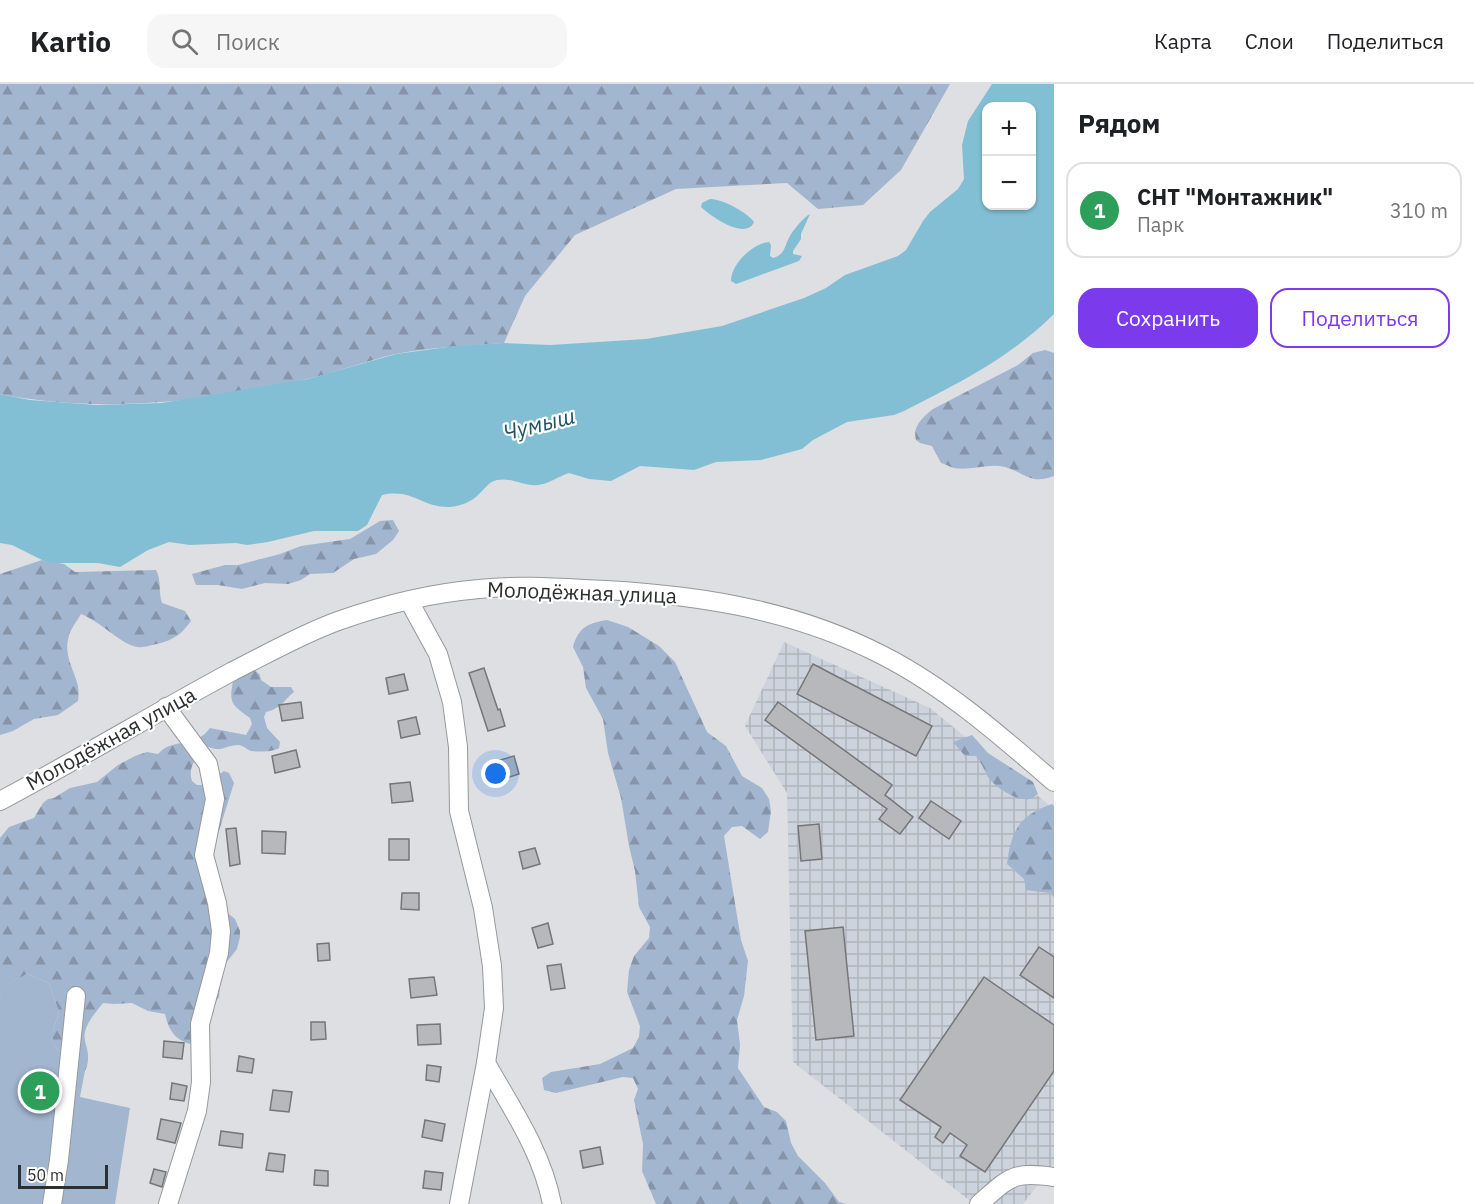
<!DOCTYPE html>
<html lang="ru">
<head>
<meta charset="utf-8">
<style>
  body { margin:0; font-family:"IBM Plex Sans",sans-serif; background:#f6f6f6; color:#202124 }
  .controls { position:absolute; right:18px; top:18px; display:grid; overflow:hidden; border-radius:12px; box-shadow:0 2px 4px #0004 }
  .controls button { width:54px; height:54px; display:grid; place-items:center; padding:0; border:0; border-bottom:2px solid #e0e0e0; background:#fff; color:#202124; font:30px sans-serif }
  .scale { position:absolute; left:18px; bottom:15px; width:90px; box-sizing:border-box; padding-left:6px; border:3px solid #2d2e2f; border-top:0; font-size:16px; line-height:21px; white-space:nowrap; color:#2d2e2f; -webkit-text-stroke:4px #fff; paint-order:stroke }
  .you { position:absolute; left:496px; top:690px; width:21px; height:21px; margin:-15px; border:4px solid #fff; border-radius:50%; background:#1a73e8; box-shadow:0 0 0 9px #1a73e833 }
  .badge { display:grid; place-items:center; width:39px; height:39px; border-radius:50%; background:#7c3aed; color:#fff; font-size:20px; font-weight:700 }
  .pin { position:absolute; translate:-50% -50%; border:3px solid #fff; box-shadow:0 2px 6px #0006 }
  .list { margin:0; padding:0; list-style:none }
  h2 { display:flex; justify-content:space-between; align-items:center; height:78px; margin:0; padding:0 24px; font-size:26px }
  h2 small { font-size:20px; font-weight:400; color:#757577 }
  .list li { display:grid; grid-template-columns:39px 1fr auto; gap:18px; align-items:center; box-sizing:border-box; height:96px; margin:0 12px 12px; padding:0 12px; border:2px solid #e0e0e0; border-radius:18px }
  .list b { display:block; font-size:22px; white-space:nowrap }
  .list p { margin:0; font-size:20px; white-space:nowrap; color:#757577 }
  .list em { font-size:20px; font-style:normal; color:#757577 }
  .actions { display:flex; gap:12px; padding:18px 24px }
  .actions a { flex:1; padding:14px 0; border:2px solid #7c3aed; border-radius:18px; text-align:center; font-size:21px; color:#7c3aed }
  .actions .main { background:#7c3aed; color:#fff }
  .icon { flex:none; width:33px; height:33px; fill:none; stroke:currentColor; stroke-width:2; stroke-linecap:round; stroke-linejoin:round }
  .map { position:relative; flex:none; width:1054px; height:1120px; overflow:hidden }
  header { display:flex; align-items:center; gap:36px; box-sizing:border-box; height:84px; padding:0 30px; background:#fff; border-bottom:2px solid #e0e0e0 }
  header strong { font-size:28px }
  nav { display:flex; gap:33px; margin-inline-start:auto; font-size:21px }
  .search { width:420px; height:54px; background:#f6f6f6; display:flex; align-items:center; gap:15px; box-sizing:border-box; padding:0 21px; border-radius:18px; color:#757577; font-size:22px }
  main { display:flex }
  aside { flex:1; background:#fff }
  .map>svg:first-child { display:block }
  .industrial { fill:url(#industrial-grid) }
  .green { fill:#a3b6d0 }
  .forest { fill:url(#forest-firs) }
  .water { fill:#83bfd4; fill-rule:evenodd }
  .building { fill:#b7b8bb; stroke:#767679; stroke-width:1.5 }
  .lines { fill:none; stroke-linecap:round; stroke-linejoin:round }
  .minor-casing { stroke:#96989a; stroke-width:20 }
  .minor { stroke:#fff; stroke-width:18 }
  .labels { text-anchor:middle; stroke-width:4.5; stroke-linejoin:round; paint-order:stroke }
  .street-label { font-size:21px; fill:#2d2e2f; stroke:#fff }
  .water-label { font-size:22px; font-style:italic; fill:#205262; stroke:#fff }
</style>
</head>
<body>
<header>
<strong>Kartio</strong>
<div class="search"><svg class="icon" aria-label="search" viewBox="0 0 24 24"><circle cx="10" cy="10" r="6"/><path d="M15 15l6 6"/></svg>Поиск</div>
<nav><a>Карта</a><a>Слои</a><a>Поделиться</a></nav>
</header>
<main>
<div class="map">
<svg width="1054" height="1120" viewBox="0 0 1054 1120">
  <defs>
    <pattern id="industrial-grid" width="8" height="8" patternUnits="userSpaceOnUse" patternTransform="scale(1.5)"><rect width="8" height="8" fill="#cdd3dc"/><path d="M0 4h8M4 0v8" fill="none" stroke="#b0b5bd"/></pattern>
    <pattern id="forest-firs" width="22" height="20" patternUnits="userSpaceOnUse" patternTransform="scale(1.5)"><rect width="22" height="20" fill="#a3b6d0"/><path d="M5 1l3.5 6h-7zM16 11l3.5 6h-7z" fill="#8594a9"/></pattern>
  </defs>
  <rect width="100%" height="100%" fill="#dddfe2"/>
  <!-- industrial -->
  <polygon class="industrial" points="784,558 930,624 1054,725 1054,1080 1023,1120 974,1120 793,978 787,709 745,642"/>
  <!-- green -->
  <polygon class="green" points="27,890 49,899 59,928 53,947 53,959 61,970 77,998 85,986 80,1013 130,1024 115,1120 0,1120 0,912 5,901"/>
  <!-- forest -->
  <g class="forest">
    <path d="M 0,0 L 950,0 L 901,86 L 863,121 L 818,125 L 787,99 L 676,105 L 575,151 L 525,212 L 504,259 C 468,262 431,263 395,270 C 366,277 337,288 307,295 C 207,318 101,330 0,310 Z"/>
    <path d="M 1045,266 L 1054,269 L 1054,392 C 1030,401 1026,389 1005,383 C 988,379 971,387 954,384 C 950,383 945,380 941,379 L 932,362 L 920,359 L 916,356 C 912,342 923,333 933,325 L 1018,281 L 1033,269 Z"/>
    <polygon points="393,436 399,447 393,456 376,470 354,475 333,489 310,490 301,496 288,500 265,499 242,505 218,501 196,501 192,490 225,481 238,481 280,470 301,462 350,455 380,437"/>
    <path d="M 42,476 L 64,480 L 75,488 L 156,486 C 162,498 158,507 162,519 L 185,527 L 191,537 C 181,551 173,556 157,560 C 151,561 144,564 138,563 C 123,562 100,537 81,530 C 77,537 71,544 69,551 C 61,578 83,593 78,617 L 58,631 L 34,635 L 13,647 L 0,651 L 0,490 Z"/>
    <path d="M 607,536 L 628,543 L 659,562 L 675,578 L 707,648 L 726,662 L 742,692 L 762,704 L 769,715 L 771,727 L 768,748 L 760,755 L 742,742 L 732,743 L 724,752 L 741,856 L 748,877 L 744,912 L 737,936 L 740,961 L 738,984 L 764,1023 L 777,1028 L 786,1037 L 791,1059 L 798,1072 L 825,1099 L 839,1118 L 847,1120 L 656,1120 L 642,1087 L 643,1060 L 634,1016 L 638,1005 L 633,994 L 623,993 L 556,1009 L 544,1006 L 542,994 L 551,988 L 600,980 L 633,964 L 639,953 L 640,942 L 627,908 L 629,886 L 634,872 L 649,854 L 650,843 L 639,823 L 635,787 L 629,762 L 621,714 L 608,669 L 603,635 L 586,604 L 583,583 L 573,563 C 578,544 588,539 607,536 Z"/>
    <path d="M 244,587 L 256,587 L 260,591 L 261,596 L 271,603 L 291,603 L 294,608 C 282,618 282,624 266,628 L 264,633 L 267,644 L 280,658 L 279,664 C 273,668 259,668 251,667 C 246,665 243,661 238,661 C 222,662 224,669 206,662 C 197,673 187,683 192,697 L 197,701 L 203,701 L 224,687 L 229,689 L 234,699 L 218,750 L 207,775 L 219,788 L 218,809 L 225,827 L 235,835 L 240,847 L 240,853 L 237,865 L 222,884 L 219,913 L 190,960 C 174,956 168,944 165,930 L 148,927 L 132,919 L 114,920 L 103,919 C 96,928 88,936 85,948 C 83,957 88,963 88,972 C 89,983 82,996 72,1001 L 61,970 L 53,959 L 53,947 L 59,928 L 49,899 L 27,890 L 6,901 L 0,912 L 0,754 L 9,743 L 34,734 L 43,719 L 48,715 L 54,714 L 70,704 L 97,698 L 118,681 L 135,672 L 147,668 L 158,670 C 173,653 195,665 210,644 L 246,651 L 252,640 L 250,634 C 229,619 229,618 234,592 Z"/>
    <path d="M 972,651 L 988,669 L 1033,698 L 1038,710 C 1036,711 1033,714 1030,715 C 1018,718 994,703 988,693 C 984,686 982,679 976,672 L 965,672 L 953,658 Z"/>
    <path d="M 1052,720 L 1054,722 L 1054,813 L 1049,809 L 1026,806 L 1024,795 L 1007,780 C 1011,747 1019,731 1052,720 Z"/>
  </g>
  <!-- water -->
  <g class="water">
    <path d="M 992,0 L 1054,0 L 1054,230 C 1011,273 957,300 904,327 L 894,331 L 847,338 L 813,356 L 802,365 L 761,376 L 716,378 L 694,386 L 640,382 L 611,397 L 589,395 L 569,389 C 560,392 548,400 538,401 C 525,403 511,393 497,396 C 488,398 485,405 479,410 C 472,418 460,422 450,423 C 422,424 413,404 382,411 L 367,441 L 358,447 L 314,447 L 268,458 L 247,461 L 236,459 L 190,461 L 169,458 L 148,466 L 120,483 L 98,479 L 52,479 L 42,476 L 12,461 L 0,459 L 0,310 L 30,316 L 96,321 L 161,319 L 308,295 L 396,270 L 455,262 L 504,259 L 550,261 L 646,255 L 722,242 L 804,214 L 826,204 L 845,191 L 898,172 L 906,166 L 923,137 L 930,128 L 958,105 L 964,95 L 962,61 L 968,37 ZM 986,22 L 1032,22 L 1032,122 L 986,122 Z"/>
    <path d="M 710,115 C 721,114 748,129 754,138 C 746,157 710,132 701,123 L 702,119 Z"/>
    <path d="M 810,130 L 801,150 L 801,155 L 793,167 L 793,170 L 802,172 L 799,177 L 739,199 L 736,200 L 731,197 C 731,180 753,159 769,158 L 771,161 L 770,172 L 773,174 C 786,170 784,162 790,152 C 793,146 805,132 810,130 Z"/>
  </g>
  <!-- building -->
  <g class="building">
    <polygon points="813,580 932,642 916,672 797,610"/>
    <polygon points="484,584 498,626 500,625 505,642 488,647 469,589"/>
    <polygon points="404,590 408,606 389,610 386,594"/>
    <polygon points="301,618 303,634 282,637 279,621"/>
    <polygon points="778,618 892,701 885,711 913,733 900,750 879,735 887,725 765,636"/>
    <polygon points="416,633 420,650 401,654 398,637"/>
    <polygon points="296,666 300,683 275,689 272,672"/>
    <polygon points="514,672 519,690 503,695 497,677"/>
    <polygon points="410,698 413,717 392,719 390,700"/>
    <polygon points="931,717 961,737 949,755 919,734"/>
    <polygon points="819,740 822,775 801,777 798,742"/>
    <polygon points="236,744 240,780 230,782 226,745"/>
    <polygon points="262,747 286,748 285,770 262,769"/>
    <rect x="389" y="755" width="20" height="21"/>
    <polygon points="535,764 540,780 523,785 519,768"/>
    <polygon points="402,809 419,809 419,826 401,825"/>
    <polygon points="548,839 553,860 538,864 532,844"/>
    <polygon points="843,843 854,952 816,956 805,847"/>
    <polygon points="329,859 330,876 318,877 317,860"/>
    <polygon points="1039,863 1054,873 1054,914 1020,891"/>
    <polygon points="561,880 565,904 551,906 547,882"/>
    <polygon points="434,893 437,911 411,914 409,895"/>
    <polygon points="984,893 1054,941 1054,987 985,1088 960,1072 967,1061 950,1049 943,1059 935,1053 941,1043 900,1016"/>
    <polygon points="311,938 325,938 326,955 311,956"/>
    <polygon points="440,940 441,960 418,961 417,941"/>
    <polygon points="164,957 184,959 182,975 163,973"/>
    <polygon points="239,972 254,975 252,989 237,987"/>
    <polygon points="427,981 441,983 439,998 426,996"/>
    <polygon points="172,999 187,1002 184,1017 170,1015"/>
    <polygon points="273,1006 292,1008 289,1028 270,1026"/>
    <polygon points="161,1035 181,1039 175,1059 157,1055"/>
    <polygon points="425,1036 445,1040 442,1057 422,1053"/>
    <polygon points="221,1047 243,1050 242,1064 219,1061"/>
    <polygon points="600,1063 603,1080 583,1084 580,1067"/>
    <polygon points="269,1069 285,1071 283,1088 266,1086"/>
    <polygon points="154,1085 166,1088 162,1103 150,1099"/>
    <polygon points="315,1086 328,1087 328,1102 314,1101"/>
    <polygon points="425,1087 443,1089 441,1106 423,1104"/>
  </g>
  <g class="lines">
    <!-- minor casing -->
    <g class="minor-casing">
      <g id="minor">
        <polyline points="409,517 438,570 452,618 458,663 459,727 483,824 492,882 494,924 486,979 459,1120"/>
        <polyline points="166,623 208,680 215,715 204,771 217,819 221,847 219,869 200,940 201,998 197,1027 168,1120"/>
        <path d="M 0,717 C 79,675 155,629 233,587 C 267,570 302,550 338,537 C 383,521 432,509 479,505 C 514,501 549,503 584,505 C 686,509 789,523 882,571 C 945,603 1000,651 1054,698"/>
        <path d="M 486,979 C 512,1025 542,1068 552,1120"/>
        <polyline points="52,1120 59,1076 76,912"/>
        <path d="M 979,1120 C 1010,1093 1012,1087 1054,1093"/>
      </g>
    </g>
    <!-- minor -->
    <use href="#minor" class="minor"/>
  </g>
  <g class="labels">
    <!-- street labels -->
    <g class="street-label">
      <text transform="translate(582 509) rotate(2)" y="7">Молодёжная улица</text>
      <text transform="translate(111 655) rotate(-29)" y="7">Молодёжная улица</text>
    </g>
    <!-- water labels -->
    <g class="water-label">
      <text transform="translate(539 340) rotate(-14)" y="8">Чумыш</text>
    </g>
  </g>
</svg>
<div class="controls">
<button>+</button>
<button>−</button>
</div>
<div class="scale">50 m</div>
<div class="you"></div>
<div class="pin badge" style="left:40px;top:1007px;background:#2e9e5b">1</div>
</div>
<aside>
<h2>Рядом<small></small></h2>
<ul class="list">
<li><span class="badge" style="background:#2e9e5b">1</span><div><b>СНТ &quot;Монтажник&quot;</b><p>Парк</p></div><em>310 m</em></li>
</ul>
<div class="actions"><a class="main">Сохранить</a><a>Поделиться</a></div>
</aside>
</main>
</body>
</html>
